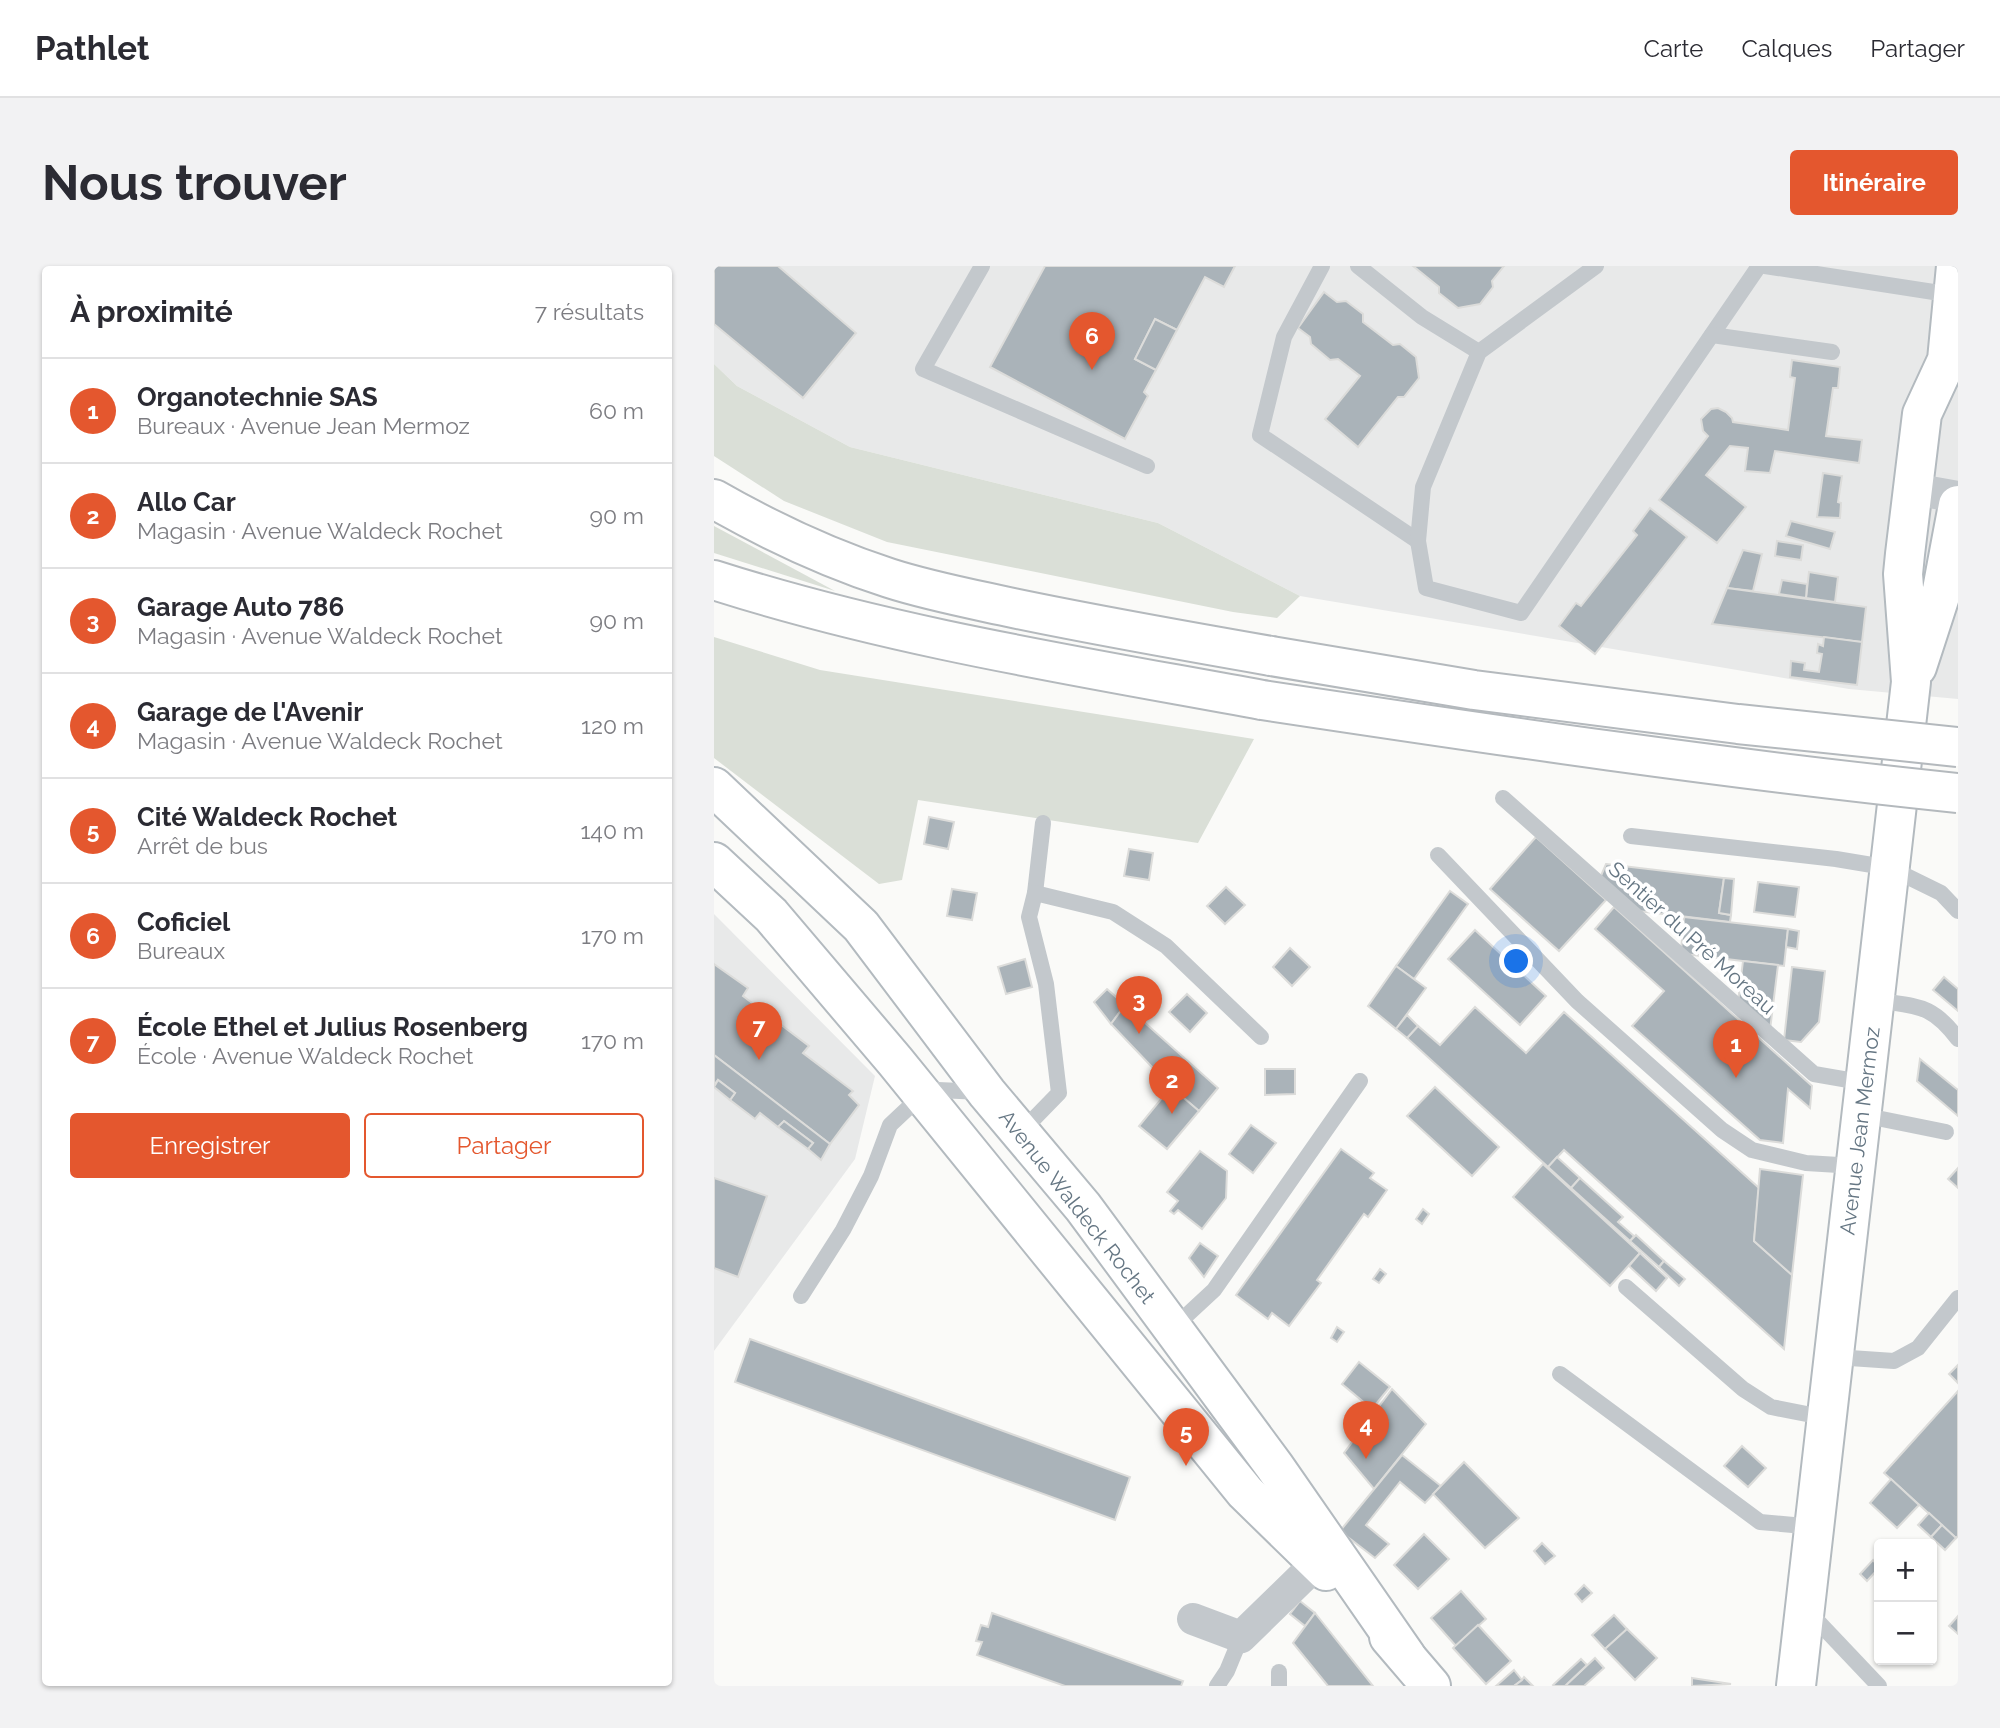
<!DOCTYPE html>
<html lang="fr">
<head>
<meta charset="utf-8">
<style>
  body { margin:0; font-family:Raleway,sans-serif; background:#f2f2f3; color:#2b2b33 }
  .controls { position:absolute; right:21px; bottom:21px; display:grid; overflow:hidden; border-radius:7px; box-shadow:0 2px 5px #0004 }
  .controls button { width:63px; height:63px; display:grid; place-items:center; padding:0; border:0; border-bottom:2px solid #e1e1e2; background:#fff; color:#2b2b33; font:35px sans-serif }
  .you { position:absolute; left:803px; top:696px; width:24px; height:24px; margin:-18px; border:5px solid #fff; border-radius:50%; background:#1a73e8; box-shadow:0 0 0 10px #1a73e833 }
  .badge { display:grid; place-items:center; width:46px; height:46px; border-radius:50%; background:#e4572e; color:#fff; font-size:23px; font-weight:700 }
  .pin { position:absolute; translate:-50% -58px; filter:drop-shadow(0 2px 4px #0008) }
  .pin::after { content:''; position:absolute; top:37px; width:24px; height:21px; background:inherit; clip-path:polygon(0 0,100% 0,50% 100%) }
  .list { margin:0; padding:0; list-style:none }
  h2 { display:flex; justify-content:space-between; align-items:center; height:91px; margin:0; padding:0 28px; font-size:30px }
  h2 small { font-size:23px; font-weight:400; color:#7c7c81 }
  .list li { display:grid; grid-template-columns:46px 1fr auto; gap:21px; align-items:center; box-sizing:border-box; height:105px; padding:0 28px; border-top:2px solid #e1e1e2 }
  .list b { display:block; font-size:26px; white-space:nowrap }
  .list p { margin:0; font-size:23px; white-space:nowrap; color:#7c7c81 }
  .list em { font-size:23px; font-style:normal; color:#7c7c81 }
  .actions { display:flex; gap:14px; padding:21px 28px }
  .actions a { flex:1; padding:16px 0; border:2px solid #e4572e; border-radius:7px; text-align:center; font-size:24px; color:#e4572e }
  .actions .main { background:#e4572e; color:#fff }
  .map { position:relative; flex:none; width:1244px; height:1420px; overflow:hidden; border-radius:7px }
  header { display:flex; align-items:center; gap:42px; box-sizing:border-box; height:98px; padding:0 35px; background:#fff; border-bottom:2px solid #e1e1e2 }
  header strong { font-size:33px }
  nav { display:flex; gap:38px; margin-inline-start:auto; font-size:24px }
  .intro { display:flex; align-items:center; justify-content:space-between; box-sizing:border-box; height:168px; padding:0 42px }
  h1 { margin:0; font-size:49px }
  .button { padding:18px 32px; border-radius:7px; background:#e4572e; color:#fff; font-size:24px; font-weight:700 }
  main { display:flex; gap:42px; padding:0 42px }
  aside { flex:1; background:#fff; border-radius:7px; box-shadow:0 2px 5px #0004 }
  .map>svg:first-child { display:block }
  .built { fill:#e8e9e9 }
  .green { fill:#dadfd7 }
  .building { fill:#aab3b9; stroke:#dcdcda; stroke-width:2 }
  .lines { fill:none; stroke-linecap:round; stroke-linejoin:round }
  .secondary-casing { stroke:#b3babf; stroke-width:42 }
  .highway-casing { stroke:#b4b9bd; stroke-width:42 }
  .lane { stroke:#c3c8cc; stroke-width:16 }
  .street { stroke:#c3c8cc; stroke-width:32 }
  .secondary { stroke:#fff; stroke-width:38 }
  .highway { stroke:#fff; stroke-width:38 }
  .highway-bridge-casing { stroke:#b4b9bd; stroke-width:42; stroke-linecap:butt }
  .highway-bridge { stroke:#fff; stroke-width:38 }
  .labels { text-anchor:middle; stroke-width:7; stroke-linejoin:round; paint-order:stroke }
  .street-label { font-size:21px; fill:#657683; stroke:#fff }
</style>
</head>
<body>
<header>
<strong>Pathlet</strong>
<nav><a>Carte</a><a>Calques</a><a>Partager</a></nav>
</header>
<div class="intro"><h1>Nous trouver</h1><a class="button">Itinéraire</a></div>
<main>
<aside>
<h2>À proximité<small>7 résultats</small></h2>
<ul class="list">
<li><span class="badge">1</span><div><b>Organotechnie SAS</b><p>Bureaux · Avenue Jean Mermoz</p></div><em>60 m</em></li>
<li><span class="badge">2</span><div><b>Allo Car</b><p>Magasin · Avenue Waldeck Rochet</p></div><em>90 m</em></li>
<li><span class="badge">3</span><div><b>Garage Auto 786</b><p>Magasin · Avenue Waldeck Rochet</p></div><em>90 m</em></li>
<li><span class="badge">4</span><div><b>Garage de l'Avenir</b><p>Magasin · Avenue Waldeck Rochet</p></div><em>120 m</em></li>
<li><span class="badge">5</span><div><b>Cité Waldeck Rochet</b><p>Arrêt de bus</p></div><em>140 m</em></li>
<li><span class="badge">6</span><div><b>Coficiel</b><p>Bureaux</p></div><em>170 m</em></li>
<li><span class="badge">7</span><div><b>École Ethel et Julius Rosenberg</b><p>École · Avenue Waldeck Rochet</p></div><em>170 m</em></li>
</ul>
<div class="actions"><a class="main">Enregistrer</a><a>Partager</a></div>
</aside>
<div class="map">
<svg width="1244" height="1420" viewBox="0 0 1244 1420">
  <rect width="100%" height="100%" fill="#fafaf8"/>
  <!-- built -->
  <g class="built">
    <polygon points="0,0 1244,0 1244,433 1135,423 586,330 444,257 136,181 23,120 0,98"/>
    <polygon points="0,648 161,810 141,893 0,1085"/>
  </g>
  <!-- green -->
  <g class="green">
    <polygon points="0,98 23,120 136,181 444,257 586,330 563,352 519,346 173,276 70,235 0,190"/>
    <polygon points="0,260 121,325 0,287"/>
    <polygon points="0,371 106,404 540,473 484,577 204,534 188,614 165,618 0,492"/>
  </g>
  <!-- building -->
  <g class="building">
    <polygon points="0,0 64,0 142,67 89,132 0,58"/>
    <polygon points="331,0 521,0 510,21 491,11 463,64 441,53 421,93 442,104 430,126 434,130 411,173 276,101"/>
    <polygon points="699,0 790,0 778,15 779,21 766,38 744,42 725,27 725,21"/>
    <polygon points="610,26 623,36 632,35 649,48 649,56 679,79 686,78 702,91 705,112 690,131 684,131 644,181 611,153 646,110 624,93 616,94 597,78 596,71 584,62"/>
    <polygon points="441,53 463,64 442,104 421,93"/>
    <polygon points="1078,94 1126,101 1124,122 1119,122 1112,170 1148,174 1145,197 1061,185 1056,207 1031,205 1034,182 1016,180 992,209 1032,241 1003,277 945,234 994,170 989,165 987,153 997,143 1004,142 1012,146 1018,152 1019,156 1074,164 1081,112 1076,111"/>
    <polygon points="1109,207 1128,210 1124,236 1127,237 1126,252 1103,251"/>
    <polygon points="936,242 973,271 881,388 845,360 862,337 867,340 923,269 919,265"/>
    <polygon points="1077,255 1121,266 1116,283 1072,270"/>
    <polygon points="1063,275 1089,279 1087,294 1061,290"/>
    <polygon points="1029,284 1048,288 1039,325 1013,322"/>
    <polygon points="1095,306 1124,311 1121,336 1092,332"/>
    <polygon points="1068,314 1093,318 1092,332 1065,328"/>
    <polygon points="1013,322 1152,341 1148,376 998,358"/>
    <polygon points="1110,371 1148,376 1143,419 1076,411 1077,395 1091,397 1090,404 1105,406 1108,388 1103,387 1104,378 1109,380"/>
    <polygon points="215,551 240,556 234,583 210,578"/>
    <polygon points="822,571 892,634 845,685 776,623"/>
    <polygon points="415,583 439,587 435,614 410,610"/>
    <polygon points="892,598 1010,612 1005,647 1017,649 1016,656 924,645 886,612"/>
    <polygon points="1010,612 1020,613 1017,649 1005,647"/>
    <polygon points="1044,616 1085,621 1081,651 1040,646"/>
    <polygon points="512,621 531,639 511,658 493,640"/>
    <polygon points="238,623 263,627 258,654 233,650"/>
    <polygon points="736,625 754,638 700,713 682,700"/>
    <polygon points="900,641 1098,820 1096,842 1074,823 1069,877 1046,874 918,760 950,725 881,663"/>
    <polygon points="970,651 1074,663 1070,700 971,688 967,684"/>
    <polygon points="1074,663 1085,665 1083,683 1072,681"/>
    <polygon points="761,664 832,730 806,759 734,693"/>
    <polygon points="576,682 596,701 578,720 559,701"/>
    <polygon points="311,693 318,721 292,728 284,701"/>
    <polygon points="1029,695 1064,699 1056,764 1024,736"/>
    <polygon points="0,698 34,722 29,730 95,780 89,787 139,825 135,829 145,839 116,878 0,789"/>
    <polygon points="682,700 712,722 682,763 654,740"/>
    <polygon points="1078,701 1111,705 1105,756 1087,776 1070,774"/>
    <polygon points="1230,711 1244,723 1244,745 1219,724"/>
    <polygon points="393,723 411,739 397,758 380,736"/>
    <polygon points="473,728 493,747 476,766 455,746"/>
    <polygon points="411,739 504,822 485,845 457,821 397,758"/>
    <polygon points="761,741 812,787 850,746 1045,922 1040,975 1078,1009 1070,1083 850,884 834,901 693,772 704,760 726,779"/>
    <polygon points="693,749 704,760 693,772 682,763"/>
    <polygon points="0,789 116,878 107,894 94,883 99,877 70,855 64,861 46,847 41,853 16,834 21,827 4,814 0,819"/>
    <polygon points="1206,793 1244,824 1244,850 1203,815"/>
    <polygon points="551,803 581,803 581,828 551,829"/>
    <polygon points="4,814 21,827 16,834 0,821"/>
    <polygon points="457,821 485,845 453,883 425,860"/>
    <polygon points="721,821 785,881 758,910 693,850"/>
    <polygon points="70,855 99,877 94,883 64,861"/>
    <polygon points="537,859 562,877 539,907 515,888"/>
    <polygon points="627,883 660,907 656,912 673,924 654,951 650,948 603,1014 607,1017 575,1060 558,1047 554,1053 522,1029"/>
    <polygon points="486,885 513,905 512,932 488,963 464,944 460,948 456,945 464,935 453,926"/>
    <polygon points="843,891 866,912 857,922 834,901"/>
    <polygon points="829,898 926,987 896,1020 799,931"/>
    <polygon points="1244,902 1244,922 1234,913"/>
    <polygon points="1046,903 1089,909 1078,1009 1040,975"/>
    <polygon points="0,912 53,930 24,1011 0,1002"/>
    <polygon points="866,912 909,951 904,956 920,970 916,975 857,922"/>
    <polygon points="709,943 715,948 708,958 702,953"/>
    <polygon points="922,969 950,995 945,1001 916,975"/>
    <polygon points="486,977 504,990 490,1011 475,992"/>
    <polygon points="926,987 953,1012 942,1025 915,1000"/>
    <polygon points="950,995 971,1013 965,1020 945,1001"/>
    <polygon points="666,1003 672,1008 665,1017 659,1013"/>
    <polygon points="623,1061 630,1066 623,1076 617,1072"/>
    <polygon points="36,1073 416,1211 401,1254 21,1116"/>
    <polygon points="645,1096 676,1121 658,1143 628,1118"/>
    <polygon points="1244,1099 1244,1117 1235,1108"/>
    <polygon points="678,1123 712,1158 660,1223 630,1187"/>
    <polygon points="1244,1125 1244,1270 1242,1272 1170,1207"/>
    <polygon points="1028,1180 1052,1202 1034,1221 1010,1200"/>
    <polygon points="688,1189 727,1220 711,1237 686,1216 652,1259 675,1278 661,1292 626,1265"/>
    <polygon points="750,1196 805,1252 771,1282 719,1228"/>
    <polygon points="1177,1213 1205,1239 1183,1262 1156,1237"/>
    <polygon points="1215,1247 1228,1259 1217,1271 1204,1259"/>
    <polygon points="1228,1259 1242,1272 1231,1284 1217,1271"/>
    <polygon points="710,1268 735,1293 704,1323 680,1299"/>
    <polygon points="828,1277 841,1290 831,1298 820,1285"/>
    <polygon points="1159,1294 1165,1302 1153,1315 1146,1308"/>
    <polygon points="870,1319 878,1327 868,1336 861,1328"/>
    <polygon points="747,1325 772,1353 742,1380 717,1352"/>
    <polygon points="586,1335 601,1347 591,1360 576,1348"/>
    <polygon points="278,1347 469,1415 467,1420 351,1420 263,1389 268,1376 262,1375 267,1359 274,1361"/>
    <polygon points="601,1347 659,1420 614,1420 579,1377"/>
    <polygon points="900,1349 913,1363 891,1383 878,1369"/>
    <polygon points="1244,1350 1244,1368 1235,1360"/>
    <polygon points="764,1359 797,1395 772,1418 739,1382"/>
    <polygon points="913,1363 943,1392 921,1414 891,1383"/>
    <polygon points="881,1392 890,1402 870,1420 851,1420"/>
    <polygon points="867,1393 873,1399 851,1420 840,1420 839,1419"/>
    <polygon points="800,1404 808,1414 800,1420 782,1420"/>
    <polygon points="810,1411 819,1420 800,1420 808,1414"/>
    <polygon points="978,1412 1017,1418 978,1420"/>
  </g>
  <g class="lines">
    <!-- secondary casing -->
    <g class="secondary-casing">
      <g id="secondary">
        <polyline points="1203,401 1228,324 1244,239"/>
        <polyline points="0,521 147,660 273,827 369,941 561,1201 692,1390"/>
        <polyline points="0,596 57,649 181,795 531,1226 612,1305"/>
        <polyline points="675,1371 717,1420"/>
        <polyline points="1082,1420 1197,416 1189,308 1191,288 1208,148 1233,94 1242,0"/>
      </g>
    </g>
    <!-- highway casing -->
    <g class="highway-casing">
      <g id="highway">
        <path d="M 0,233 C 56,265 113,292 175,312 C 215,325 258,333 299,342 C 385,360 471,375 557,390"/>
        <path d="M 0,314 C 178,371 364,400 548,434"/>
      </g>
    </g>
    <!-- lane -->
    <g class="lane">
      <polyline points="268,0 209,103 433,200"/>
      <polyline points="608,0 570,71 546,169 704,275"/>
      <polyline points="644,0 708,51 765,86"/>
      <polyline points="882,0 765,86 709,221 704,275 712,322 807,347 1045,0"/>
      <polyline points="1051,0 1239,29"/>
      <polyline points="998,69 1118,86"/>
      <polyline points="789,532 1100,808 1152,817"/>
      <polyline points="917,570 1122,593 1176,602 1227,627 1244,645"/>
      <polyline points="724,589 863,735 1008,864 1038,884 1092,897 1141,900"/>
      <polyline points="321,627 329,557"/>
      <path d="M 1161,734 C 1203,741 1217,737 1244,773"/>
      <polyline points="1148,849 1232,866"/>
      <polyline points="306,867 345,827 332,718 315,651 321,627 399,646 452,680 547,771"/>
      <polyline points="912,1021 1029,1123 1057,1141 1113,1152"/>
      <polyline points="87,1030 129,964 157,910 176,859 209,828 224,824 268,826"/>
      <polyline points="459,1062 500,1024 646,815"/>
      <polyline points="1121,1091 1180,1095 1204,1082 1244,1032"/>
      <polyline points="846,1108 1046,1256 1101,1261"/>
      <polyline points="1093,1344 1165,1420"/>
      <polyline points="565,1406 565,1420"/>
      <polyline points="503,1420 513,1405 527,1371"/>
    </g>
    <!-- street -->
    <g class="street">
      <polyline points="1199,223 1244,231"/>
      <polyline points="479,1353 527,1371 604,1296"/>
    </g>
    <!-- secondary -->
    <use href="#secondary" class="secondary"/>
    <!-- highway -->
    <use href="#highway" class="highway"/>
    <!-- highway-bridge casing -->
    <g class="highway-bridge-casing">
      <g id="highway-bridge">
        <polyline points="557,390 760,424 1024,458 1244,481"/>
        <path d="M 548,434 C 780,469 1011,503 1244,527"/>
      </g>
    </g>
    <!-- highway-bridge -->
    <use href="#highway-bridge" class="highway-bridge"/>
  </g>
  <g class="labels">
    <!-- street labels -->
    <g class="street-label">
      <text transform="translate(978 672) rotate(42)" y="7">Sentier du Pré Moreau</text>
      <text transform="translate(1146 865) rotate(-83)" y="7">Avenue Jean Mermoz</text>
      <text transform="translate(363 941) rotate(52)" y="7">Avenue Waldeck Rochet</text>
    </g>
  </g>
</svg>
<div class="controls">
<button>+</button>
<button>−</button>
</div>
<div class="you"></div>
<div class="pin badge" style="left:1022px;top:812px">1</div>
<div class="pin badge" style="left:458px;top:848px">2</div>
<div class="pin badge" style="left:425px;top:768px">3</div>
<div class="pin badge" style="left:652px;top:1193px">4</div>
<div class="pin badge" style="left:472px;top:1200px">5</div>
<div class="pin badge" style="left:378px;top:104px">6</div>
<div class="pin badge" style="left:45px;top:794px">7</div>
</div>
</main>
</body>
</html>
